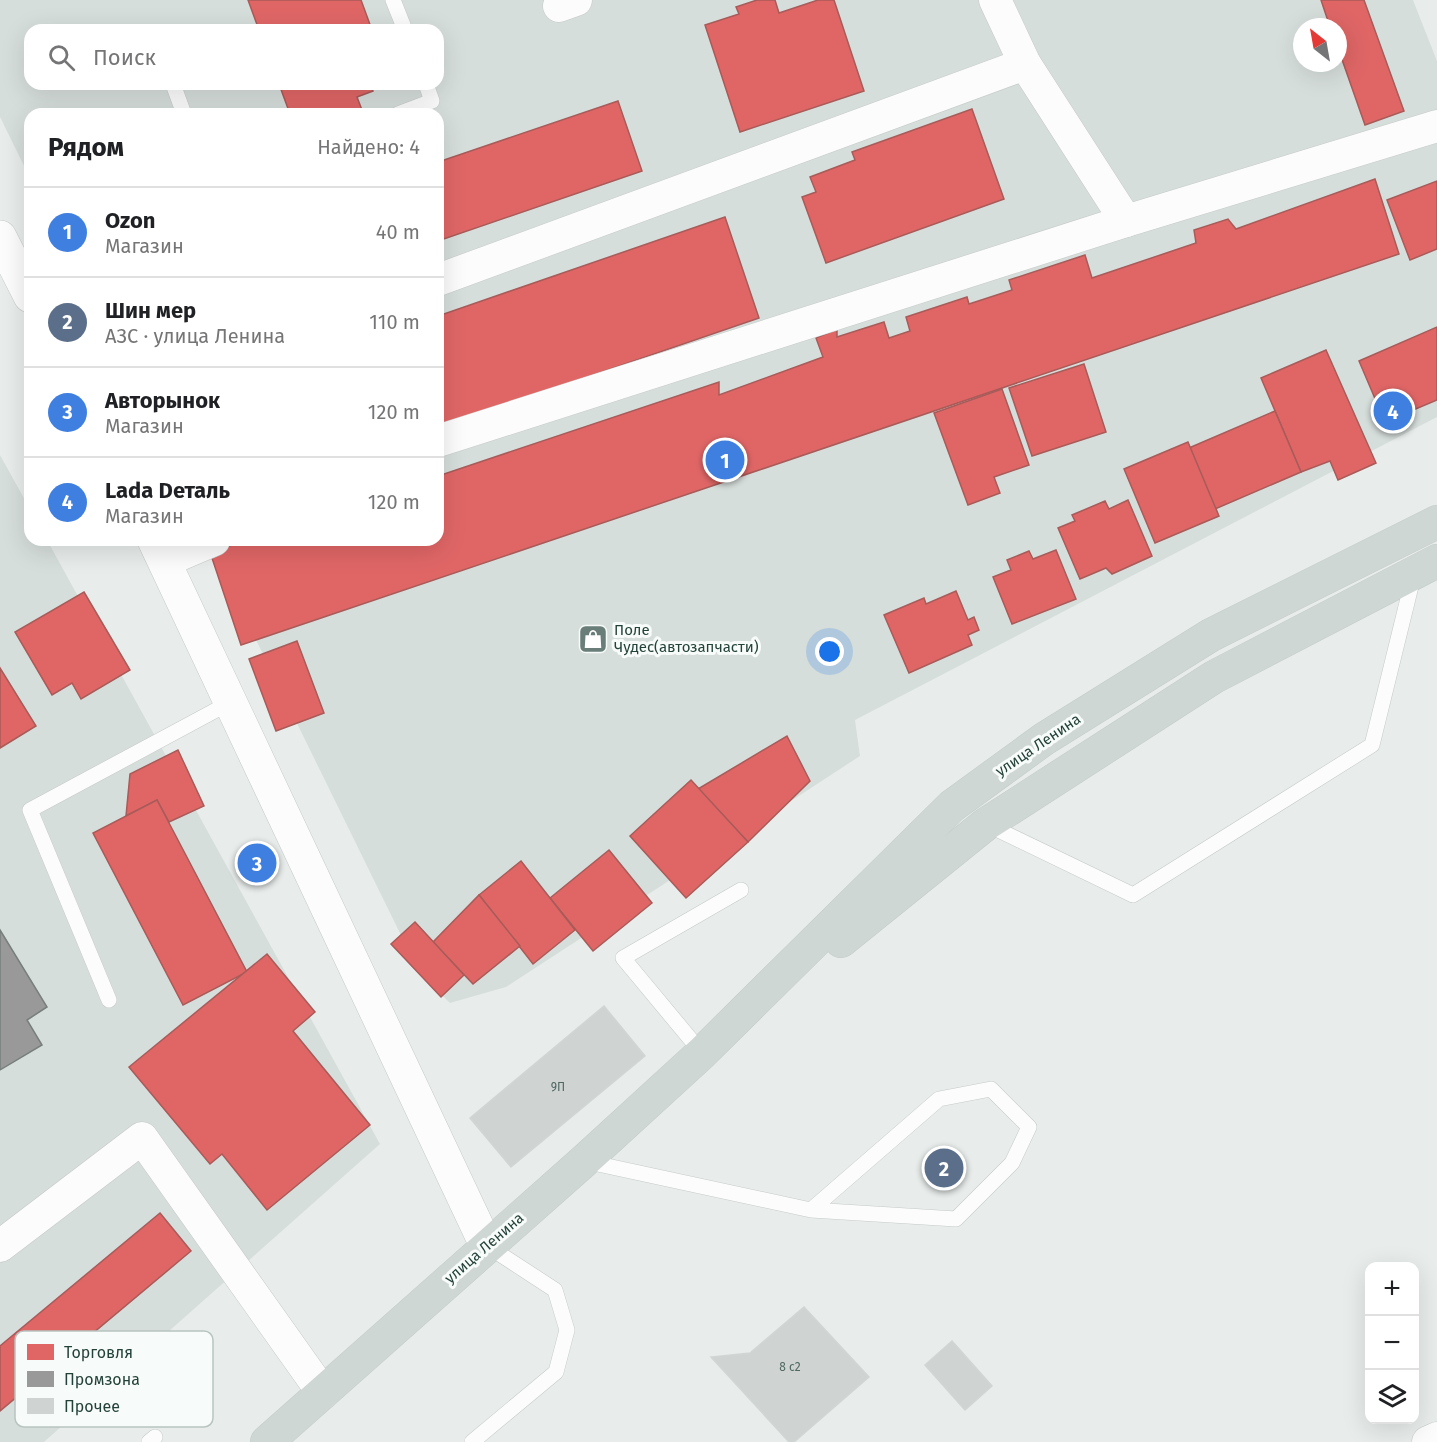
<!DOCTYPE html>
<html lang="ru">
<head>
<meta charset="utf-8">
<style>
  body { margin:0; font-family:"Fira Sans",sans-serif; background:#f6f6f6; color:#202124 }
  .controls { position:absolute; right:18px; bottom:18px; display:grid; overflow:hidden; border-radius:12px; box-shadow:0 6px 24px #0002 }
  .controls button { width:54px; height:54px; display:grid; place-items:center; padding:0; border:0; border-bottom:2px solid #e0e0e0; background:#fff; color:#202124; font:30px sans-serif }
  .compass { position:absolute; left:1293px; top:18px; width:54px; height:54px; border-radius:50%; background:#fff; box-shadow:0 6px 24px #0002; rotate:329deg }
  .you { position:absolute; left:830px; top:652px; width:21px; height:21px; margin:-15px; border:4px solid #fff; border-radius:50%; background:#1a73e8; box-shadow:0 0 0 9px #1a73e833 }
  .badge { display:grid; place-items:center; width:39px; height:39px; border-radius:50%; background:#2563eb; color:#fff; font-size:20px; font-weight:700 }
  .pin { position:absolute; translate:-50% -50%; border:3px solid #fff; box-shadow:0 2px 6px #0006 }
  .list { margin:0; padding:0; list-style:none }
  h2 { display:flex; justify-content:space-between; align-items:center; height:78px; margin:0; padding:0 24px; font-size:26px }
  h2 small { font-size:20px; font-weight:400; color:#757577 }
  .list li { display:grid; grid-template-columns:39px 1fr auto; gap:18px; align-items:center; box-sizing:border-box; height:90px; padding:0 24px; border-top:2px solid #e0e0e0 }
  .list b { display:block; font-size:22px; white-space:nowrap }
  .list p { margin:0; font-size:20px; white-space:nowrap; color:#757577 }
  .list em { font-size:20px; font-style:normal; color:#757577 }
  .icon { flex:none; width:33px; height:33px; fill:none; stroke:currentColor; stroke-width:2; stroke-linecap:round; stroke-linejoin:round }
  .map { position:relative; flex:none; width:1437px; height:1442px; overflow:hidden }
  .search { position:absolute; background:#fff; box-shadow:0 6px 24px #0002; left:24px; top:24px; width:420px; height:66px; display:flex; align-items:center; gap:15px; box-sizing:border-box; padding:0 21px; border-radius:18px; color:#757577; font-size:22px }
  .panel { position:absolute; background:#fff; box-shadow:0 6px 24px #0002; left:24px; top:108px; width:420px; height:438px; border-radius:18px }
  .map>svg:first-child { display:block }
  .built { fill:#d6dedb; fill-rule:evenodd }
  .shops { fill:#e06666; stroke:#a85b59; stroke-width:1.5 }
  .industry { fill:#999; stroke:#767f7c; stroke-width:1.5 }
  .building { fill:#cfd4d2; stroke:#d1d6d4; stroke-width:1.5 }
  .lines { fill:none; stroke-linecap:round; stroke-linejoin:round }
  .service-casing { stroke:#c5cac8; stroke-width:16 }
  .minor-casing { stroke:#c5cac8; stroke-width:33 }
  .tertiary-casing { stroke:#c5cac8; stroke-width:34 }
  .primary-casing { stroke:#c3ccc9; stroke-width:34 }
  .service { stroke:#fcfcfc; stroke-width:15 }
  .minor { stroke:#fcfcfc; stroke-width:32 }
  .tertiary { stroke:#fcfcfc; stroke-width:33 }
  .primary { stroke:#cfd7d5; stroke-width:33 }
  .labels { text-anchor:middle; stroke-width:6; stroke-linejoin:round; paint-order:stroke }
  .number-label { font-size:12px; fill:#506761 }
  .poi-label { font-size:15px; fill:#24423a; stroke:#f7fbf9; text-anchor:start }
  .street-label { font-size:15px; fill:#24423a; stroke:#f7fbf9 }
  .key { fill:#f7fbf9; stroke:#b8c4c0; stroke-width:1.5 }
  .key-label { font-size:16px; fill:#24423a }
</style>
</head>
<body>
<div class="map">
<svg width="1437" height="1442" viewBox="0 0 1437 1442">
  <rect width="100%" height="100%" fill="#e8edeb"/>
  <!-- built -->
  <g class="built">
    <path d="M 0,0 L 1413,0 L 1437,61 L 1437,417 L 855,720 L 860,756 L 506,987 L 450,1003 L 420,974 L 207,540 L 438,540 L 438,114 L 30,114 L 30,178 L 0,117 ZM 1302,27 L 1338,27 L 1338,63 L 1302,63 ZM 30,30 L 438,30 L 438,84 L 30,84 Z"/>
    <polygon points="0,455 30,509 30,540 47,540 380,1144 44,1442 0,1442"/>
  </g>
  <!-- shops -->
  <g class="shops">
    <polygon points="248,0 361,0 372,30 259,30"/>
    <polygon points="757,0 775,0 779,13 818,0 834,0 864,91 740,132 705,25 739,14 736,7"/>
    <polygon points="1321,0 1364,0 1404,111 1365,125 1338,48 1338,27 1330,27"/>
    <polygon points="279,84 370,84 373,91 357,97 362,110 350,114 290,114"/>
    <polygon points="618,101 642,171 438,241 438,162"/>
    <polygon points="972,109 1004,199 826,263 802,197 816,192 810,177 855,160 852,152"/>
    <polygon points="1375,179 1399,254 241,645 210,552 248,540 438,540 438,476 719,382 719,395 823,357 816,338 837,329 837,337 884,322 889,338 910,331 906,317 967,297 969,304 1012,290 1009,280 1085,255 1092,278 1196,243 1194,230 1228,219 1236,229"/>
    <polygon points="1437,181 1437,249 1410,260 1387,200"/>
    <polygon points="725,217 759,318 438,428 438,316"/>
    <polygon points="1437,327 1437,400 1385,422 1359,361"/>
    <polygon points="1326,350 1376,463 1338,480 1330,461 1301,472 1261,378"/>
    <polygon points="1084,364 1106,432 1032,456 1009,388"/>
    <polygon points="1002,389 1029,465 994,477 1000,493 968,505 934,413"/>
    <polygon points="1275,411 1301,472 1215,509 1189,448"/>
    <polygon points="1188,442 1219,516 1155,543 1124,469"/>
    <polygon points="1128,500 1152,556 1112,574 1106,568 1080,579 1058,528 1075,521 1072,515 1105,501 1109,509"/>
    <polygon points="1056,550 1076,599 1012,624 993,577 1011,570 1007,560 1029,551 1033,559"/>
    <polygon points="956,591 968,620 974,617 979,630 968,635 972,645 909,673 884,615 924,598 926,604"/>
    <polygon points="84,592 130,670 81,699 72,683 52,695 15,632"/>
    <polygon points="297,641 324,713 276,731 249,659"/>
    <polygon points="0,668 36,726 0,748"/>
    <polygon points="787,736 810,781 748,842 698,789"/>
    <polygon points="178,750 204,806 169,822 157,800 126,816 130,774"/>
    <polygon points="691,780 748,842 686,898 630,836"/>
    <polygon points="157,800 247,972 183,1005 93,833"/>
    <polygon points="609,850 652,903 593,951 550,898"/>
    <polygon points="521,861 575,930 533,964 479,895"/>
    <polygon points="479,895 520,946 473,984 433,942"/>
    <polygon points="415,922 464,975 441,997 391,944"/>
    <polygon points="267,954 315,1012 293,1031 370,1125 267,1210 222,1154 210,1164 129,1067"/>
    <polygon points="160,1213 191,1251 0,1411 0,1346"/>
  </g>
  <!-- industry -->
  <polygon class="industry" points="0,930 47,1007 27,1020 42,1045 0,1070"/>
  <!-- building -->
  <g class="building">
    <polygon points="604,1006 645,1056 511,1167 470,1118"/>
    <polygon points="804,1307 869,1377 794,1442 789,1442 711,1357 750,1353"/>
    <polygon points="952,1341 992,1386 965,1410 925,1365"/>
  </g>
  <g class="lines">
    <!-- service casing -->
    <g class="service-casing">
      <g id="service">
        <polyline points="393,0 405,30"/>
        <polyline points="173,84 184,114"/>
        <polyline points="398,114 432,101 426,84"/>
        <polyline points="986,824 1133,895 1372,745 1414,574"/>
        <polyline points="109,1000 30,810 231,702"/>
        <polyline points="702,1053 623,958 741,890"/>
        <polyline points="584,1161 811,1210 956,1219 1012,1163 1029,1127 991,1089 939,1099 811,1210"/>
        <polyline points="149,1442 155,1437"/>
        <polyline points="472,1442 556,1372 567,1330 555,1290 486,1245"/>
      </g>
    </g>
    <!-- minor casing -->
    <g class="minor-casing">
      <g id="minor">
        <polyline points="995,0 1025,64 1126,221"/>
        <polyline points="559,6 576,0"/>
        <polyline points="438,280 1025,64"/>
        <polyline points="438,441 1126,221 1437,126"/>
        <polyline points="165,561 214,540"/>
        <polyline points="0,1246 142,1138 323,1393"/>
        <polyline points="1428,1442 1437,1438"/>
      </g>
    </g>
    <!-- tertiary casing -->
    <g class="tertiary-casing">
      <g id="tertiary">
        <polyline points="0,237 30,296"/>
        <polyline points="154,540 486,1245"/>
      </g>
    </g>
    <!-- primary casing -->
    <g class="primary-casing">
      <g id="primary">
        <polyline points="841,941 986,824 1214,677 1437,561"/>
        <polyline points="267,1442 584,1161 702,1053 952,806 1044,739 1211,635 1437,522"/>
      </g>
    </g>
    <!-- service -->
    <use href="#service" class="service"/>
    <!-- minor -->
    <use href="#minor" class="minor"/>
    <!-- tertiary -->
    <use href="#tertiary" class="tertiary"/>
    <!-- primary -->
    <use href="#primary" class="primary"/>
  </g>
  <!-- icons -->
  <defs>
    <g id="shop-square" transform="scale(1.5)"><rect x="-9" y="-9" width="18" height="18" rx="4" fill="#697e78" stroke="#f7fbf9"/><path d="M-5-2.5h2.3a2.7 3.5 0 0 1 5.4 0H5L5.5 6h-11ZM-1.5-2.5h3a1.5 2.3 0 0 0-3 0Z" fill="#fff"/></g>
  </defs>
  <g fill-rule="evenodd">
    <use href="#shop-square" x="593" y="639"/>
  </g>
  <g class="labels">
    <!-- number labels -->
    <g class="number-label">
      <text x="558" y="1091">9П</text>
      <text x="790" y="1371">8 с2</text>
    </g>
    <!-- poi labels -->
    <g class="poi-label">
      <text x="614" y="635">Поле<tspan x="614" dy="17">Чудес(автозапчасти)</tspan></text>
    </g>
    <!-- street labels -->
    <g class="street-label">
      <text transform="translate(1038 745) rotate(-34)" y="5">улица Ленина</text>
      <text transform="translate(484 1248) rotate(-41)" y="5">улица Ленина</text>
    </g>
  </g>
  <!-- legend -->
  <rect x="15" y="1331" width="198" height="96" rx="9" class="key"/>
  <rect x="27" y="1344" width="27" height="16" fill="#e06666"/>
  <rect x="27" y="1371" width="27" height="16" fill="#999"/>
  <rect x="27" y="1398" width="27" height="16" fill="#cfd4d2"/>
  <g class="key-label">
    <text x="64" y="1358">Торговля</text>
    <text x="64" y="1385">Промзона</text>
    <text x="64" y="1412">Прочее</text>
  </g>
</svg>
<div class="controls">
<button>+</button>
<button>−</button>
<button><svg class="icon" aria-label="layers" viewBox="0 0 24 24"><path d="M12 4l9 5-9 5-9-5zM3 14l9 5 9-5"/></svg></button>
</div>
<svg class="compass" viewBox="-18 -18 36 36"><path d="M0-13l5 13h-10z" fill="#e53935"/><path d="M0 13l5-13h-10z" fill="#757577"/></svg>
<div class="you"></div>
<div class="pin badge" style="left:725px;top:460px;background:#3f7fe0">1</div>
<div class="pin badge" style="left:944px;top:1168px;background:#5c6f8a">2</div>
<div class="pin badge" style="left:257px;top:863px;background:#3f7fe0">3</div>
<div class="pin badge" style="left:1393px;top:411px;background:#3f7fe0">4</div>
<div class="search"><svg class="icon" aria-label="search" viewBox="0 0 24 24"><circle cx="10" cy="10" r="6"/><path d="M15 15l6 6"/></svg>Поиск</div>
<section class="panel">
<h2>Рядом<small>Найдено: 4</small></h2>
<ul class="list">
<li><span class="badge" style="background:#3f7fe0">1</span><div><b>Ozon</b><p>Магазин</p></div><em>40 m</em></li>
<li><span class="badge" style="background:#5c6f8a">2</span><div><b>Шин мер</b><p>АЗС · улица Ленина</p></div><em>110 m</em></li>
<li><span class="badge" style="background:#3f7fe0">3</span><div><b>Авторынок</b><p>Магазин</p></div><em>120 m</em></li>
<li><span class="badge" style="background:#3f7fe0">4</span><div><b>Lada Dеталь</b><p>Магазин</p></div><em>120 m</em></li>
</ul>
</section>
</div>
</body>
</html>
